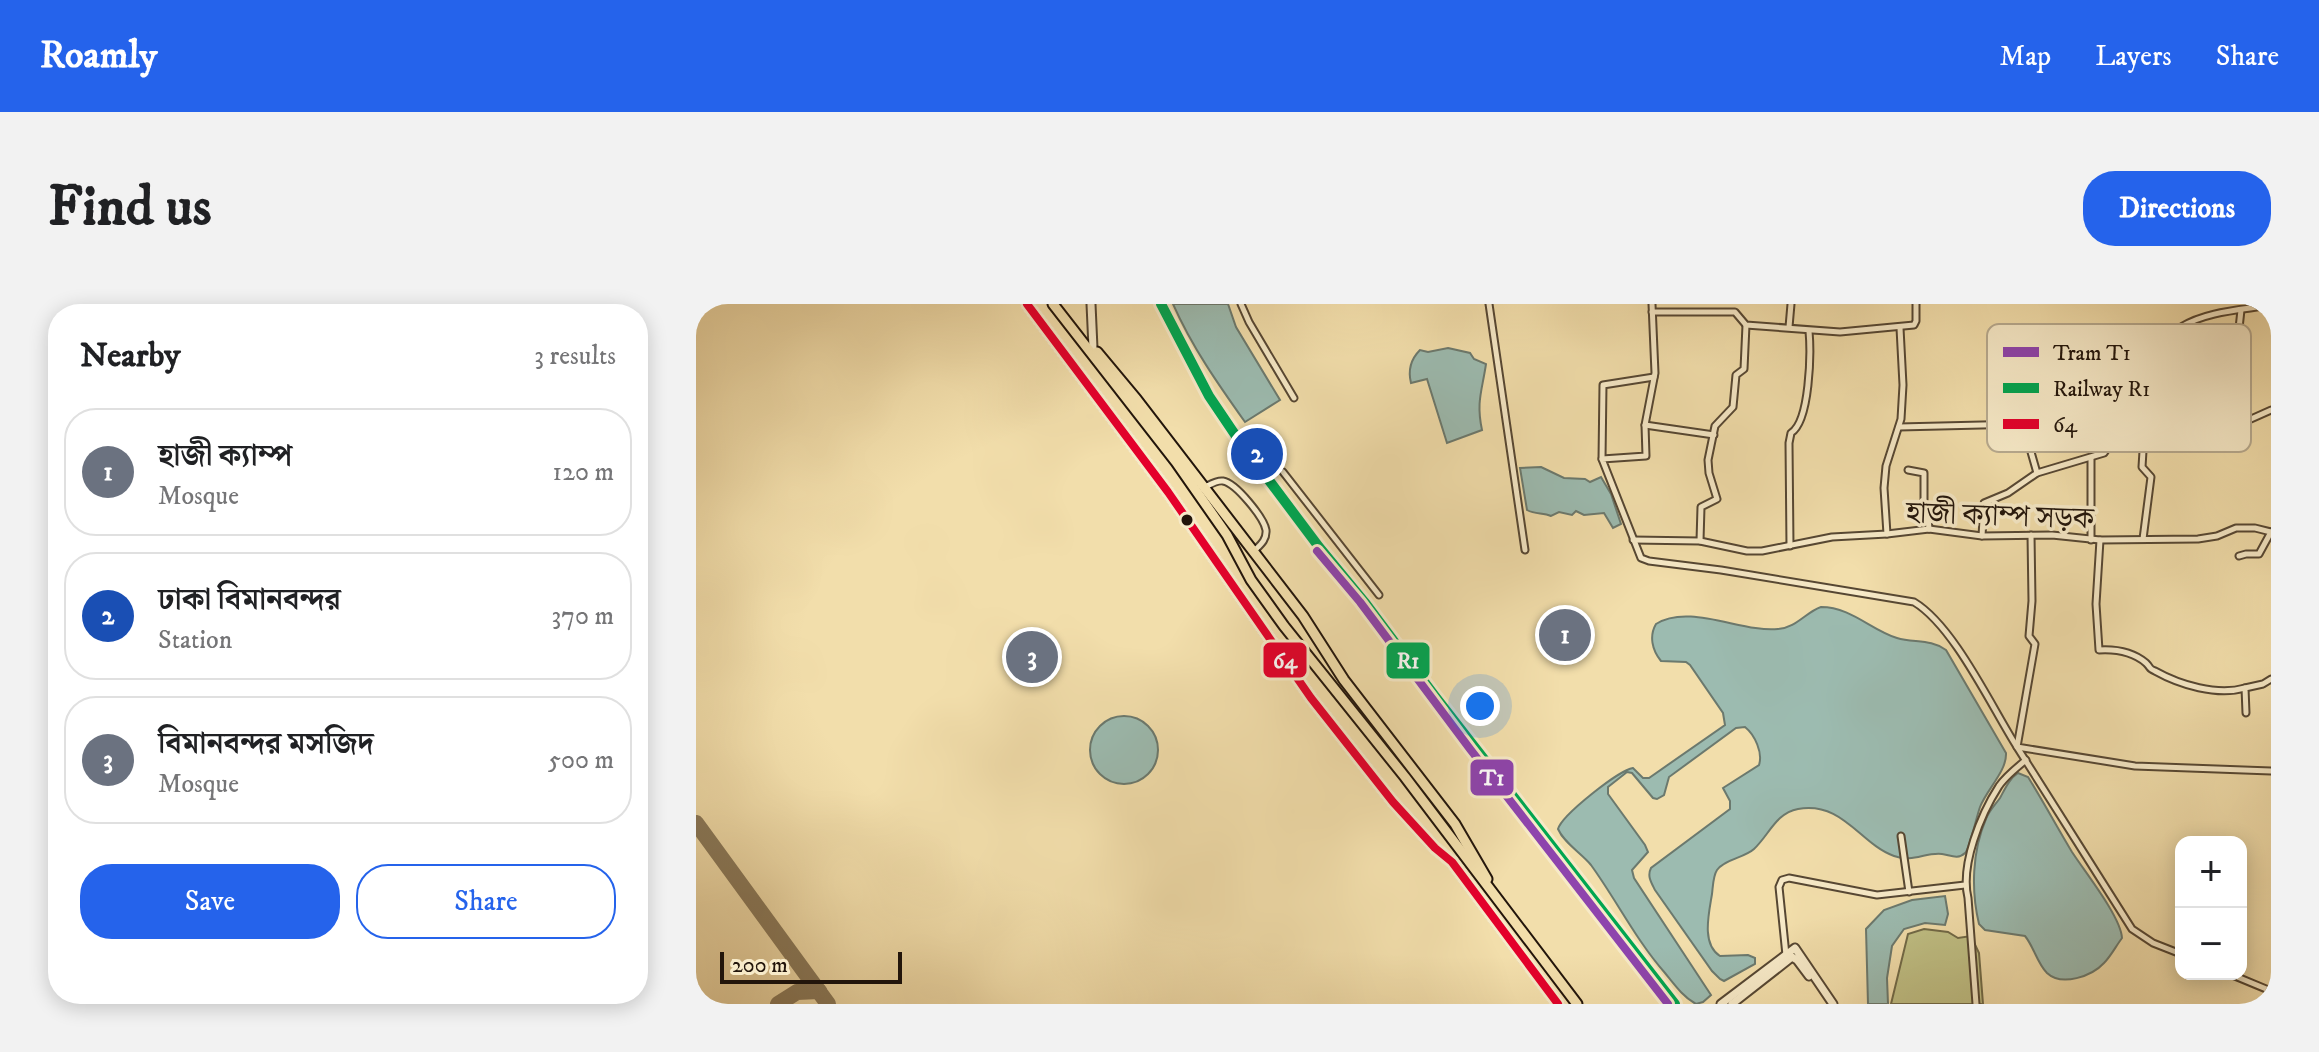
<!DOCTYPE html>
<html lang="en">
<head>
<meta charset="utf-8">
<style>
  body { margin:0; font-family:"IM FELL DW Pica","Noto Serif Bengali",serif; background:#f2f2f2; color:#202124 }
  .controls { position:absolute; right:24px; bottom:24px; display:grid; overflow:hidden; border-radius:16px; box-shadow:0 4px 20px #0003 }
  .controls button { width:72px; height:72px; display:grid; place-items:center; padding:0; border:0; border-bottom:2px solid #e0e0e0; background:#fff; color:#202124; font:40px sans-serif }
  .scale { position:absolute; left:24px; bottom:20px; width:182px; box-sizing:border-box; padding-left:8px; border:4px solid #22150b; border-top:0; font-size:22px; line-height:28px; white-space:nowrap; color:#22150b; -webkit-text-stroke:6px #f7eac8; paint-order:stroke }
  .you { position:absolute; left:784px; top:402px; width:28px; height:28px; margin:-20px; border:6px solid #fff; border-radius:50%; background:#1a73e8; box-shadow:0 0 0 12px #1a73e833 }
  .badge { display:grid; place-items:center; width:52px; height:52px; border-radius:50%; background:#2563eb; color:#fff; font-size:26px; font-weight:700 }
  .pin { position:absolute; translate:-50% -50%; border:4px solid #fff; box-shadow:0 2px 8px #0006 }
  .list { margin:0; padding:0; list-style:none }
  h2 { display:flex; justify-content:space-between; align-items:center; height:104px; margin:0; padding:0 32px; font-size:34px }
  h2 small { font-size:26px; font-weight:400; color:#757577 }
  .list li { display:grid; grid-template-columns:52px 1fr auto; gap:24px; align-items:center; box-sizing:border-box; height:128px; margin:0 16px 16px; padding:0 16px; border:2px solid #e0e0e0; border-radius:32px }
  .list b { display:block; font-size:30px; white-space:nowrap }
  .list p { margin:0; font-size:26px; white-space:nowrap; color:#757577 }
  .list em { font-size:26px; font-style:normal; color:#757577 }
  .actions { display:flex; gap:16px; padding:24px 32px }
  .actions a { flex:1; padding:18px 0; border:2px solid #2563eb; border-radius:32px; text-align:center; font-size:28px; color:#2563eb }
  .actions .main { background:#2563eb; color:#fff }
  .map { position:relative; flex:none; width:1575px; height:700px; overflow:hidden; border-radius:32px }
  header { display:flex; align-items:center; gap:48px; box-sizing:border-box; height:112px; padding:0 40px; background:#2563eb; color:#fff }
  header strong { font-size:38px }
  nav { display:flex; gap:44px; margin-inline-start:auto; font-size:28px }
  .intro { display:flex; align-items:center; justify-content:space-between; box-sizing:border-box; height:192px; padding:0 48px }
  h1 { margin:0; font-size:56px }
  .button { padding:20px 36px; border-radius:32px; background:#2563eb; color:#fff; font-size:28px; font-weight:700 }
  main { display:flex; gap:48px; padding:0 48px }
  aside { flex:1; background:#fff; border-radius:32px; box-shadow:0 4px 20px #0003 }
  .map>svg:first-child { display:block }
  .green { fill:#c0c085; stroke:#716a48; stroke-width:2 }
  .water { fill:#9cbbb0; stroke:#6b796e; stroke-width:2 }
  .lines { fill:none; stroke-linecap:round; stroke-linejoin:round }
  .taxiway { stroke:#8a7a5b; stroke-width:16 }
  .minor-casing { stroke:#564733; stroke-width:9 }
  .tertiary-casing { stroke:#564733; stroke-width:11 }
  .trunk-casing { stroke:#22150b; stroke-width:13 }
  .minor { stroke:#f7eac8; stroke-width:5 }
  .tertiary { stroke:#f7eac8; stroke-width:7 }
  .trunk { stroke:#f2deab; stroke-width:9 }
  .bus-1-casing { stroke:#f7eac8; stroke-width:14 }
  .bus-1 { stroke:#e4002b; stroke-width:8 }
  .rail-1-casing { stroke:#f7eac8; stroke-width:16 }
  .rail-1 { stroke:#00a651; stroke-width:10 }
  .tram-1-casing { stroke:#f7eac8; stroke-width:14 }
  .tram-1 { stroke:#8e44ad; stroke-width:8 }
  .bus-dot { fill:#22150b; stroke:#f7eac8; stroke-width:3 }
  .labels { text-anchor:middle; stroke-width:7; stroke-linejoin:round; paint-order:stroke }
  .street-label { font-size:30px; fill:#22150b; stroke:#f7eac8 }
  .key { fill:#f7eac8; stroke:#b7aa8f; stroke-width:2 }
  .key-label { font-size:22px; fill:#22150b }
  .line-badge { stroke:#f7eac8; stroke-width:3 }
  .badge-label { font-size:22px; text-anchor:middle; font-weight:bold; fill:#fff }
</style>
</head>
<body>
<header>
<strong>Roamly</strong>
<nav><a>Map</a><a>Layers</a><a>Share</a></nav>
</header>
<div class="intro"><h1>Find us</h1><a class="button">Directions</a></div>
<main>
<aside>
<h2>Nearby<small>3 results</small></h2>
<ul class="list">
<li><span class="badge" style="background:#6b7280">1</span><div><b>হাজী ক্যাম্প</b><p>Mosque</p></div><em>120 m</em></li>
<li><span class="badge" style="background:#1a4fb4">2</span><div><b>ঢাকা বিমানবন্দর</b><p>Station</p></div><em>370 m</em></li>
<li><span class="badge" style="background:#6b7280">3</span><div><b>বিমানবন্দর মসজিদ</b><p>Mosque</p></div><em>500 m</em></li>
</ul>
<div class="actions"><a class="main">Save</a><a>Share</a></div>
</aside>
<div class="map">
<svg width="1575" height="700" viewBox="0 0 1575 700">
  <rect width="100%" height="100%" fill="#f2deab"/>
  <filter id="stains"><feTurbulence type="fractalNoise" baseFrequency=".0025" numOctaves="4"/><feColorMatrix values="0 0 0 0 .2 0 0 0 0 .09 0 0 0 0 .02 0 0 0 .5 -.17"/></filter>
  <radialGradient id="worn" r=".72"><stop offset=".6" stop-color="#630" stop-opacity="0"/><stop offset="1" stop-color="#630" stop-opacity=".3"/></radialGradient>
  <!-- green -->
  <polygon class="green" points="1228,625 1252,628 1262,634 1275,632 1283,649 1287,700 1195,700 1212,630"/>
  <!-- water -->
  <g class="water">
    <path d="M 477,0 L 532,0 L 540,23 L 584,96 L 549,118 C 522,80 496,43 477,0 Z"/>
    <path d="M 752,44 L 774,49 L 778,55 L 790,60 C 786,87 780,98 786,126 L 751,139 L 731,75 L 715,79 C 712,67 715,55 724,46 L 732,48 Z"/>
    <path d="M 845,163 L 868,174 L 889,175 L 894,178 L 905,173 L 915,190 L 925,220 L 917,224 L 908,209 L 888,211 L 880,207 L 876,211 L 863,208 L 855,212 C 847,208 840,211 831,206 L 824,164 Z"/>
    <path d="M 1125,303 C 1155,303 1175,326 1201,334 C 1218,339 1235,335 1250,346 L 1310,449 C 1311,467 1291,485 1284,503 C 1281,511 1273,546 1269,549 C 1262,556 1254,551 1246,550 C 1229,548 1217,559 1198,552 C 1164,540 1147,497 1102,505 C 1080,509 1073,531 1058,545 C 1048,554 1029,555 1021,566 C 1017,572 1017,582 1016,590 C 1013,609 1005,640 1024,652 L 1052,651 L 1059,654 L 1059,660 L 1028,677 L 1024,675 L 1016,667 L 959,586 C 955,578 951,572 955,564 L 1034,505 L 1034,497 L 1027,484 L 1063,461 C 1067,449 1059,431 1049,423 L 1040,424 L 973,473 L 968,491 L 961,495 L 957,494 L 936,469 L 931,468 L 912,483 L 912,490 L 949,541 L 952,548 L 936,566 L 938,574 L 1015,691 L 1007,698 L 1000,700 C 987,693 978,680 969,669 C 940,636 921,597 895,561 C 885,549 868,539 862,525 C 866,511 923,466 937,464 L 947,474 L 953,474 L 1029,421 L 1027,409 L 994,361 L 990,358 L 965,357 C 956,346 953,332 960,320 C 993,299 1047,329 1082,325 C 1100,324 1110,308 1125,303 Z"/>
    <circle cx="428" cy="446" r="34"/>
    <path d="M 1322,469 L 1332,473 C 1347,497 1361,523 1376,548 C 1389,568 1425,613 1426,634 C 1420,642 1415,652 1408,659 C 1396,672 1366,683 1351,669 C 1341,659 1338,643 1329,632 L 1289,626 L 1283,620 C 1275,587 1276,547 1290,515 C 1293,507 1299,501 1304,494 C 1309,485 1313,475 1322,469 Z"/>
    <polygon points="1249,592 1252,610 1249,621 1229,619 1208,625 1196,642 1191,674 1192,700 1172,700 1170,625 1188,606 1216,596"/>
  </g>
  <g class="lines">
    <!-- taxiway -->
    <g class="taxiway">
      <polyline points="0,519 132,700"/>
      <polyline points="82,700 101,688 123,687"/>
    </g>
    <!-- minor casing -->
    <g class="minor-casing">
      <g id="minor">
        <polyline points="545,0 553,18 598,94"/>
        <polyline points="793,0 829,246"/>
        <path d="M 956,0 L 959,69 L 949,121 L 950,152 L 906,155 L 945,254 L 953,257 L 1025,266 L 1218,298 C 1258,322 1295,402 1321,443 C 1359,504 1398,564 1436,625 L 1457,639 L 1485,650"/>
        <polyline points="956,8 1039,8 1050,21 1144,28 1218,21 1220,17 1220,0"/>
        <polyline points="1093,23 1095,0"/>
        <polyline points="1443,26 1472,35"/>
        <polyline points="1539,61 1545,6"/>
        <path d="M 1396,70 C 1426,84 1485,116 1516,98"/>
        <polyline points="1341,71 1327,120 1341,169"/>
        <polyline points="1368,84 1395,87 1434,108"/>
        <polyline points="1366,111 1391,116 1419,134"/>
        <polyline points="1546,119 1575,106"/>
        <polyline points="949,121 1018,131"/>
        <polyline points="1203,123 1327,120"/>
        <polyline points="906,155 907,81 958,73"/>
        <polyline points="1212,166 1228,169 1228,199 1231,203 1233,225"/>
        <polyline points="587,168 683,291"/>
        <path d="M 509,183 C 515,180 521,176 527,177 C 540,179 568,214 570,226 C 571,236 564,241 557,248"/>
        <polyline points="1191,230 1188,184 1190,162 1205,115 1207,81 1204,24"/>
        <polyline points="1335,231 1336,297 1333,332 1339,340 1321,443 1439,462 1575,467"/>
        <path d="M 1286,232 L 1288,199 L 1312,189 L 1341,169 L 1408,149 C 1421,131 1434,111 1443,90 C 1454,66 1461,39 1485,23 C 1511,7 1546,6 1575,1"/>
        <polyline points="1447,235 1455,173 1446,163 1447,147 1451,136"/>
        <polyline points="937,236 1004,237 1051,247 1066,247 1136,233 1191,230 1233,225 1286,232 1356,231 1404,236 1502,235 1521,232 1540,224 1559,224 1575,228"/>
        <polyline points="1395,236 1395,154"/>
        <path d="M 1404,236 L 1400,300 L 1403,346 C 1420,345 1437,348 1450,359 C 1456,365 1452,364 1459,367 C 1484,381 1521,392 1549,384"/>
        <polyline points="1004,237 1005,203 1021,195 1013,169 1012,156 1019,122 1037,103 1040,71 1048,65 1050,21"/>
        <path d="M 1094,242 L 1093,139 L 1095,129 C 1114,117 1115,49 1113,27"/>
        <polyline points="1543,252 1550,250 1563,250 1575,228"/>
        <polyline points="1550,409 1549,384 1567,380 1575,375"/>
        <polyline points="1205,532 1213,588"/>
        <polyline points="1090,651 1083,583 1086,576 1093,574 1181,591 1269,581"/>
        <polyline points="1534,670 1575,687"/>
        <path d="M 1280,700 L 1272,594 C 1264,561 1285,510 1303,482 C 1310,472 1320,464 1330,456"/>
      </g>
    </g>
    <!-- tertiary casing -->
    <g class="tertiary-casing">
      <g id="tertiary">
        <polyline points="395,0 397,44"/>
        <polyline points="1025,700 1099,644 1137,700"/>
        <polyline points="1036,700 1096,653 1101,656 1113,672"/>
      </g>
    </g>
    <!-- trunk casing -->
    <g class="trunk-casing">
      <g id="trunk">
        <polyline points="331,0 472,188 615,394 697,498 739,544 756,558 862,700"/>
        <polyline points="357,0 480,158 531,231 555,276 588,322 709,473 881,700"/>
        <polyline points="401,48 441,96 607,312 648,376 759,520 791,575"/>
      </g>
    </g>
    <!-- minor -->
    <use href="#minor" class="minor"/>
    <!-- tertiary -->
    <use href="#tertiary" class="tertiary"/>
    <!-- trunk -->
    <use href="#trunk" class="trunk"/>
    <!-- bus-1 casing -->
    <g class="bus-1-casing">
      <polyline id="bus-1" points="331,0 472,188 615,394 697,498 739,544 756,558 862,700"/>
    </g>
    <!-- bus-1 -->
    <use href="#bus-1" class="bus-1"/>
    <!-- rail-1 casing -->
    <g class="rail-1-casing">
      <polyline id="rail-1" points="465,0 513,92 542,135 623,243 670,300 738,391 979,700"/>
    </g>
    <!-- rail-1 -->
    <use href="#rail-1" class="rail-1"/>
    <!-- tram-1 casing -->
    <g class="tram-1-casing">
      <polyline id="tram-1" points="621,247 664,298 774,445 972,700"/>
    </g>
    <!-- tram-1 -->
    <use href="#tram-1" class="tram-1"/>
  </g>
  <!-- markers -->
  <circle class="bus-dot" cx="491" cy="216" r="7"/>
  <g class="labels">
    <!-- street labels -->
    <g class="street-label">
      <text transform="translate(1304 211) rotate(2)" y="10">হাজী ক্যাম্প সড়ক</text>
    </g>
  </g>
  <!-- legend -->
  <rect x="1291" y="20" width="264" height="128" rx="12" class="key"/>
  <rect x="1307" y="43" width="36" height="10" fill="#8e44ad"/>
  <rect x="1307" y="79" width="36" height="10" fill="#00a651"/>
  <rect x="1307" y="115" width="36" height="10" fill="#e4002b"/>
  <g class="key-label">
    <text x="1357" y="56">Tram T1</text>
    <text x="1357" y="92">Railway R1</text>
    <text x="1357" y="128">64</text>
  </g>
  <g class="line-badge">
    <rect x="566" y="337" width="46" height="38" rx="8" fill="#e4002b"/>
    <rect x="689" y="337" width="46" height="39" rx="8" fill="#00a651"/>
    <rect x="773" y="454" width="46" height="39" rx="8" fill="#8e44ad"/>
  </g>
  <g class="badge-label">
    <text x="589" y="364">64</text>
    <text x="712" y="364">R1</text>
    <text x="796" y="481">T1</text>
  </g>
  <rect width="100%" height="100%" filter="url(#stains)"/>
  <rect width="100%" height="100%" fill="url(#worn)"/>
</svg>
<div class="controls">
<button>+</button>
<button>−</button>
</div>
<div class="scale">200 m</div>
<div class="you"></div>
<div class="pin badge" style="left:869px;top:331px;background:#6b7280">1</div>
<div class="pin badge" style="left:561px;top:150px;background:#1a4fb4">2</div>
<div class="pin badge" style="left:336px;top:353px;background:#6b7280">3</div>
</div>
</main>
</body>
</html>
